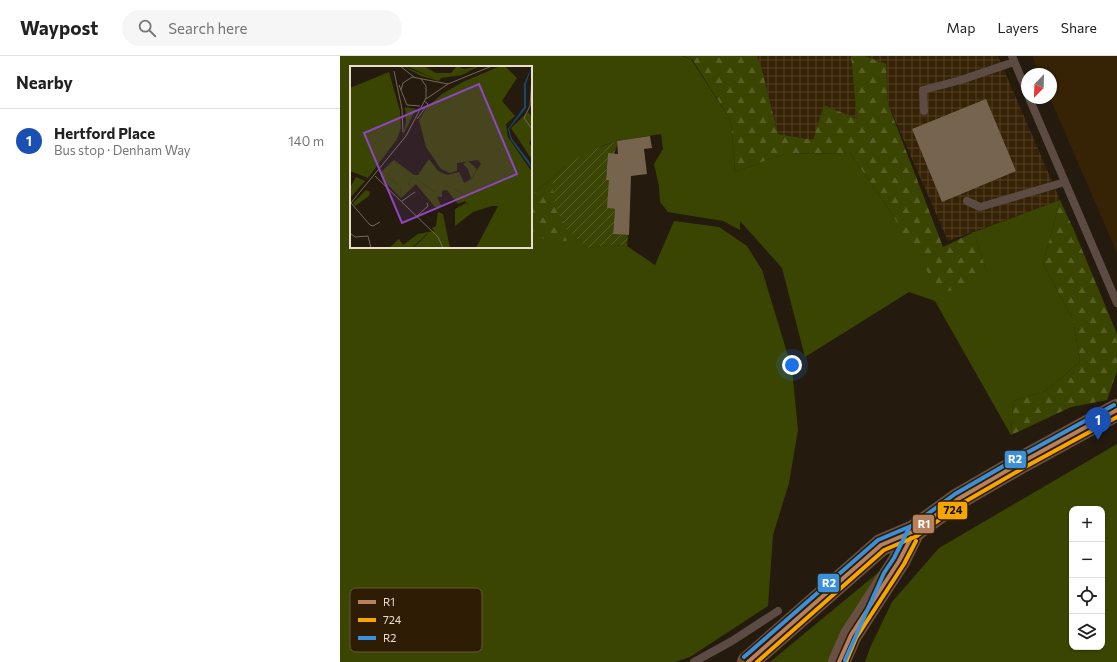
<!DOCTYPE html>
<html lang="en">
<head>
<meta charset="utf-8">
<style>
  body { margin:0; font-family:Commissioner,sans-serif; background:#f6f6f6; color:#222 }
  .controls { position:absolute; right:12px; bottom:12px; display:grid; overflow:hidden; border-radius:8px; box-shadow:0 1px 3px #0004 }
  .controls button { width:36px; height:36px; display:grid; place-items:center; padding:0; border:0; border-bottom:1px solid #e0e0e0; background:#fff; color:#222; font:20px sans-serif }
  .compass { position:absolute; left:681px; top:12px; width:36px; height:36px; border-radius:50%; background:#fff; box-shadow:0 1px 3px #0004; rotate:203deg }
  .you { position:absolute; left:452px; top:309px; width:14px; height:14px; margin:-10px; border:3px solid #fff; border-radius:50%; background:#1a73e8; box-shadow:0 0 0 6px #1a73e833 }
  .badge { display:grid; place-items:center; width:26px; height:26px; border-radius:50%; background:#5d5851; color:#fff; font-size:13px; font-weight:700 }
  .pin { position:absolute; translate:-50% -33px; filter:drop-shadow(0 1px 2px #0008) }
  .pin::after { content:''; position:absolute; top:21px; width:14px; height:12px; background:inherit; clip-path:polygon(0 0,100% 0,50% 100%) }
  .list { margin:0; padding:0; list-style:none }
  h2 { display:flex; justify-content:space-between; align-items:center; height:52px; margin:0; padding:0 16px; font-size:17px }
  h2 small { font-size:13px; font-weight:400; color:#767676 }
  .list li { display:grid; grid-template-columns:26px 1fr auto; gap:12px; align-items:center; box-sizing:border-box; height:64px; padding:0 16px; border-top:1px solid #e0e0e0 }
  .list b { display:block; font-size:15px; white-space:nowrap }
  .list p { margin:0; font-size:13px; white-space:nowrap; color:#767676 }
  .list em { font-size:13px; font-style:normal; color:#767676 }
  .icon { flex:none; width:22px; height:22px; fill:none; stroke:currentColor; stroke-width:2; stroke-linecap:round; stroke-linejoin:round }
  .map { position:relative; flex:none; width:777px; height:606px; overflow:hidden }
  header { display:flex; align-items:center; gap:24px; box-sizing:border-box; height:56px; padding:0 20px; background:#fff; border-bottom:1px solid #e0e0e0 }
  header strong { font-size:19px }
  nav { display:flex; gap:22px; margin-inline-start:auto; font-size:14px }
  .search { width:280px; height:36px; background:#f6f6f6; display:flex; align-items:center; gap:10px; box-sizing:border-box; padding:0 14px; border-radius:22px; color:#767676; font-size:15px }
  main { display:flex }
  aside { flex:1; background:#fff }
  .map>svg:first-child { display:block }
  .built { fill:#362204 }
  .industrial { fill:url(#industrial-grid) }
  .grass { fill:#3b4502; fill-rule:evenodd }
  .forest { fill:url(#forest-firs) }
  .garden { fill:url(#garden-furrows) }
  .building { fill:#76644f }
  .lines { fill:none; stroke-linecap:round; stroke-linejoin:round }
  .service { stroke:#5c4b43; stroke-width:8 }
  .primary { stroke:#695045; stroke-width:22 }
  .bus-1-casing { stroke:#2e1c04; stroke-width:7 }
  .bus-2-casing { stroke:#2e1c04; stroke-width:7 }
  .bus-3-casing { stroke:#2e1c04; stroke-width:7 }
  .bus-1 { stroke:#b6815c; stroke-width:4 }
  .bus-2 { stroke:#f7a600; stroke-width:4 }
  .bus-3 { stroke:#3a90db; stroke-width:4 }
  .inset-road { fill:none; stroke:#73695b; stroke-width:1 }
  .view { fill:#8c47c1; fill-opacity:0.15; stroke:#8c47c1; stroke-width:2 }
  .inset-edge { fill:none; stroke:#eaddcf; stroke-width:2 }
  .key { fill:#2e1c04; stroke:#665641; stroke-width:1 }
  .key-label { font-size:11px; fill:#eaddcf }
  .line-badge { stroke:#2e1c04; stroke-width:1.5 }
  .badge-label { font-size:11px; text-anchor:middle; font-weight:bold; fill:#fff }
  .pale-badge-label { font-size:11px; text-anchor:middle; font-weight:bold; fill:#111 }
</style>
</head>
<body>
<header>
<strong>Waypost</strong>
<div class="search"><svg class="icon" aria-label="search" viewBox="0 0 24 24"><circle cx="10" cy="10" r="6"/><path d="M15 15l6 6"/></svg>Search here</div>
<nav><a>Map</a><a>Layers</a><a>Share</a></nav>
</header>
<main>
<aside>
<h2>Nearby<small></small></h2>
<ul class="list">
<li><span class="badge" style="background:#1a4fb4">1</span><div><b>Hertford Place</b><p>Bus stop · Denham Way</p></div><em>140 m</em></li>
</ul>
</aside>
<div class="map">
<svg width="777" height="606" viewBox="0 0 777 606">
  <defs>
    <pattern id="industrial-grid" width="8" height="8" patternUnits="userSpaceOnUse"><rect width="8" height="8" fill="#362204"/><path d="M0 4h8M4 0v8" fill="none" stroke="#534228"/></pattern>
    <pattern id="forest-firs" width="22" height="20" patternUnits="userSpaceOnUse"><rect width="22" height="20" fill="#3b4502"/><path d="M5 1l3.5 6h-7zM16 11l3.5 6h-7z" fill="#585f26"/></pattern>
    <pattern id="garden-furrows" width="10" height="10" patternUnits="userSpaceOnUse"><rect width="10" height="10" fill="#3b4502"/><path d="M-1 1l2-2M0 10L10 0M9 11l2-2" fill="none" stroke="#585f26"/></pattern>
  </defs>
  <rect width="100%" height="100%" fill="#241b0e"/>
  <!-- built -->
  <polygon class="built" points="692,0 777,0 777,197 710,42 711,18 700,18"/>
  <!-- industrial -->
  <g class="industrial">
    <polygon points="417,0 511,0 517,63 473,84 438,78 421,10"/>
    <polygon points="525,0 658,0 720,144 608,185 548,48 546,9"/>
  </g>
  <!-- grass -->
  <g class="grass">
    <polygon points="0,0 342,0 351,3 391,65 395,116 444,98 510,97 548,152 601,235 646,214 634,176 720,144 703,208 733,263 740,306 706,335 673,345 671,379 595,245 569,236 465,301 442,212 400,165 400,174 383,165 328,156 320,146 319,130 314,108 323,93 321,78 277,85 264,89 223,112 207,127 191,139 191,11 11,11 11,191 191,191 191,174 235,181 248,192 268,189 287,190 315,209 334,165 379,171 407,190 422,214 452,313 458,374 449,427 433,479 428,550 350,601 335,606 0,606"/>
    <path d="M 777,388 L 777,606 L 525,606 L 530,592 L 552,546 L 599,492 ZM 732,453 L 762,453 L 762,591 L 732,591 Z"/>
    <polygon points="557,501 491,606 430,606"/>
  </g>
  <!-- forest -->
  <g class="forest">
    <polygon points="343,0 417,0 421,10 438,78 473,84 484,49 517,63 511,0 525,0 546,8 548,48 603,191 634,176 646,214 622,233 600,236 548,152 510,97 444,98 395,116 391,65 352,3"/>
    <path d="M 223,112 L 235,181 C 227,187 213,186 204,183 C 200,180 196,176 191,174 L 191,139 L 207,127 Z"/>
    <polygon points="720,144 733,172 777,278 777,315 767,344 731,351 671,379 673,345 706,335 740,306 733,263 703,208"/>
  </g>
  <!-- garden -->
  <path class="garden" d="M 277,85 L 277,90 L 274,98 L 268,98 L 266,123 L 276,124 L 267,152 L 275,153 L 273,178 L 288,179 L 287,190 L 268,189 L 248,192 C 240,185 231,179 225,170 C 219,161 210,137 213,126 C 221,106 257,91 277,85 Z"/>
  <!-- building -->
  <g class="building">
    <polygon points="646,43 676,115 602,146 572,73"/>
    <polygon points="310,80 312,92 304,93 307,118 291,120 289,179 273,178 275,153 267,152 269,124 266,124 268,97 278,98 277,85"/>
  </g>
  <g class="lines">
    <!-- service -->
    <g class="service">
      <polyline points="672,0 687,36"/>
      <polyline points="689,42 777,247"/>
      <polyline points="584,55 583,34 621,24 674,6"/>
      <polyline points="627,145 640,151 725,126"/>
      <polyline points="354,606 392,585 438,555"/>
    </g>
    <!-- primary -->
    <g class="primary">
      <polyline points="408,606 541,489 574,475 618,443 682,406 777,354"/>
      <polyline points="499,606 511,579 559,505 574,475"/>
    </g>
    <!-- bus-1 casing -->
    <g class="bus-1-casing">
      <g id="bus-1">
        <polyline points="408,606 541,489 574,475 618,443 682,406 777,354"/>
        <polyline points="499,606 511,579 559,505 571,482"/>
      </g>
    </g>
    <!-- bus-2 casing -->
    <g class="bus-2-casing">
      <g id="bus-2">
        <polyline points="417,606 544,494 577,480 621,448 685,411 777,361"/>
        <polyline points="506,606 516,582 564,508 576,485"/>
      </g>
    </g>
    <!-- bus-3 casing -->
    <g class="bus-3-casing">
      <g id="bus-3">
        <polyline points="404,601 538,484 571,470 615,438 679,401 774,349"/>
        <polyline points="505,604 544,517 554,502 569,472 573,469"/>
      </g>
    </g>
    <!-- bus-1 -->
    <use href="#bus-1" class="bus-1"/>
    <!-- bus-2 -->
    <use href="#bus-2" class="bus-2"/>
    <!-- bus-3 -->
    <use href="#bus-3" class="bus-3"/>
  </g>
  <!-- overview -->
  <g transform="translate(10 10)">
    <rect width="182" height="182" fill="#241b0e"/>
    <path d="M 57,0 L 74,0 L 86,7 L 101,7 L 107,0 L 114,3 L 130,0 L 112,9 L 91,12 L 83,12 ZM 150,0 L 155,0 L 167,12 L 152,35 L 165,50 L 156,58 L 158,71 L 182,106 L 182,182 L 126,182 L 148,140 L 155,134 L 115,130 L 105,123 L 95,122 L 85,126 L 63,111 L 58,117 L 62,122 L 51,132 L 50,122 L 38,109 L 45,99 L 44,94 L 64,109 L 68,109 L 79,93 L 88,105 L 97,109 L 109,106 L 114,117 L 121,113 L 131,98 L 128,94 L 107,97 L 107,105 L 100,107 L 91,103 L 76,81 L 69,54 L 77,41 L 92,28 L 113,16 ZM 39,6 L 50,45 L 51,62 L 47,73 L 18,112 L 0,105 L 0,22 ZM 55,41 L 66,43 L 53,69 L 56,56 ZM 116,137 L 119,140 L 142,140 L 123,146 L 105,160 L 105,143 ZM 78,168 L 83,182 L 63,182 Z" fill="#3b4502"/>
    <path d="M 53,0 L 83,12 L 91,12 L 89,15 L 71,10 ZM 44,94 L 46,99 L 38,109 L 50,122 L 51,132 L 33,114 L 32,110 L 32,105 ZM 6,111 L 15,115 L 0,132 L 0,122 ZM 63,111 L 85,126 L 101,116 L 105,123 L 115,130 L 131,127 L 156,134 L 151,140 L 119,140 L 115,135 L 108,138 L 97,124 L 92,125 L 92,131 L 87,131 L 92,141 L 85,141 L 66,118 L 62,122 L 58,117 ZM 16,124 L 20,126 L 19,130 L 5,140 L 3,137 ZM 88,146 L 93,148 L 100,182 L 83,182 L 77,168 L 62,182 L 39,182 L 49,173 L 53,179 L 68,168 L 84,165 L 82,162 L 86,160 Z" fill="#3b4502"/>
    <path d="M 178,46 L 182,51 L 182,72 L 179,77 L 182,82 L 182,94 L 161,62 Z" fill="#3b4502"/>
    <path d="M 118,95 L 127,103 L 121,113 L 118,103 L 113,98 Z" fill="#3b4502"/>
    <path d="M 182,0 L 176,18 L 176,42 L 159,63 L 162,73 L 179,95 L 182,103 L 161,74 L 158,63 L 174,41 L 174,18 Z" fill="#164875"/>
    <path class="inset-road" d="M 50,0 L 64,11M 44,5 L 52,43 L 53,66M 182,12 L 180,40 L 174,52 L 182,63M 49,19 L 57,39 L 70,40M 51,24 L 53,17 L 62,11 L 98,18M 76,33 L 98,18 L 142,0M 67,53 L 78,38 L 74,35M 25,110 L 88,171 L 93,182M 52,135 L 65,126M 1,137 L 20,159 L 23,160 L 30,156M 0,138 L 56,70 L 76,32 L 76,20 L 71,13M 67,150 L 78,140 L 77,137M 0,167 L 5,171 L 18,170 L 21,182"/>
    <path class="view" d="M 129,18 L 167,108 L 52,157 L 14,67 Z"/>
    <rect width="182" height="182" class="inset-edge"/>
  </g>
  <!-- legend -->
  <rect x="10" y="532" width="132" height="64" rx="6" class="key"/>
  <rect x="18" y="544" width="18" height="4" fill="#b6815c"/>
  <rect x="18" y="562" width="18" height="4" fill="#f7a600"/>
  <rect x="18" y="580" width="18" height="4" fill="#3a90db"/>
  <g class="key-label">
    <text x="43" y="550">R1</text>
    <text x="43" y="568">724</text>
    <text x="43" y="586">R2</text>
  </g>
  <g class="line-badge">
    <rect x="664" y="394" width="23" height="19" rx="4" fill="#3a90db"/>
    <rect x="597" y="445" width="31" height="19" rx="4" fill="#f7a600"/>
    <rect x="572" y="458" width="23" height="20" rx="4" fill="#b6815c"/>
    <rect x="477" y="517" width="23" height="20" rx="4" fill="#3a90db"/>
  </g>
  <g class="badge-label">
    <text x="675" y="407">R2</text>
    <text x="584" y="472">R1</text>
    <text x="489" y="531">R2</text>
  </g>
  <g class="pale-badge-label">
    <text x="613" y="458">724</text>
  </g>
</svg>
<div class="controls">
<button>+</button>
<button>−</button>
<button><svg class="icon" aria-label="locate" viewBox="0 0 24 24"><circle cx="12" cy="12" r="6"/><path d="M12 2v4M12 18v4M2 12h4M18 12h4"/></svg></button>
<button><svg class="icon" aria-label="layers" viewBox="0 0 24 24"><path d="M12 4l9 5-9 5-9-5zM3 14l9 5 9-5"/></svg></button>
</div>
<svg class="compass" viewBox="-18 -18 36 36"><path d="M0-13l5 13h-10z" fill="#e53935"/><path d="M0 13l5-13h-10z" fill="#767676"/></svg>
<div class="you"></div>
<div class="pin badge" style="left:758px;top:384px;background:#1a4fb4">1</div>
</div>
</main>
</body>
</html>
